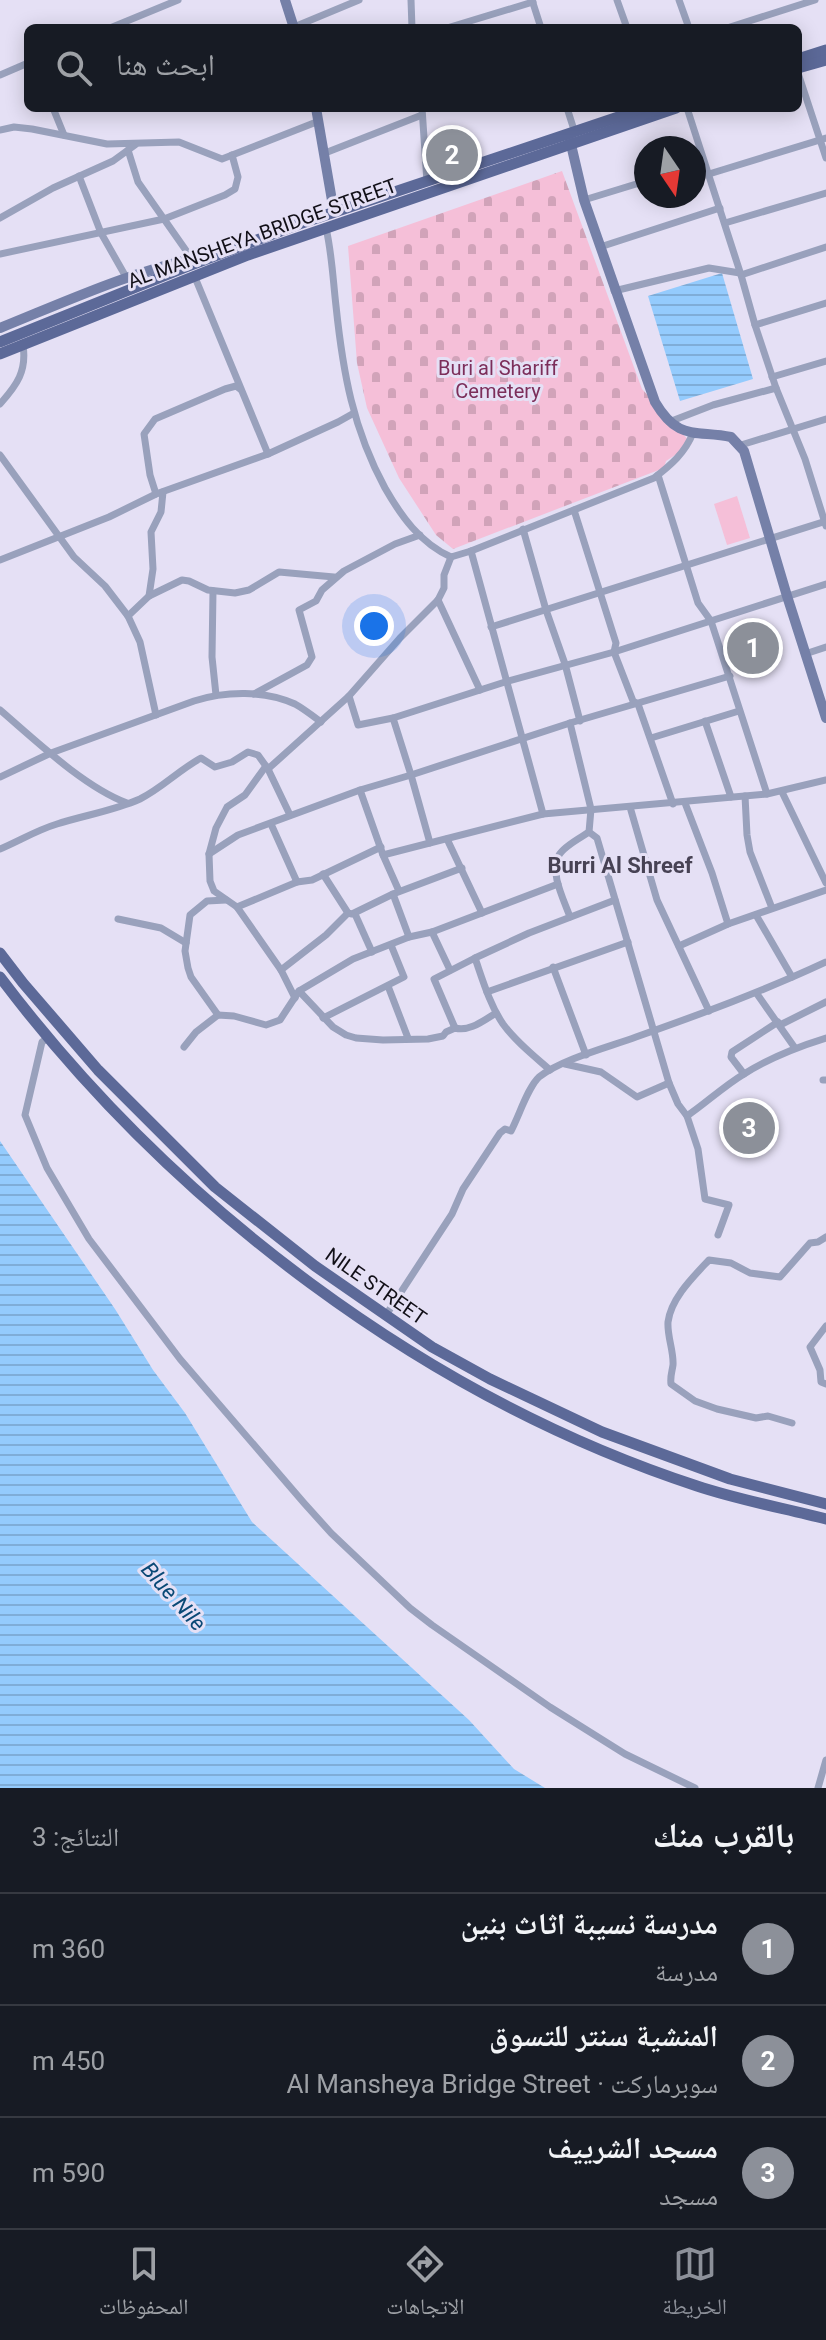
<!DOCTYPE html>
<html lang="ar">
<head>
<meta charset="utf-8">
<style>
  body { margin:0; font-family:Roboto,"Noto Naskh Arabic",sans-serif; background:#242831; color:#f1f3f6; direction:rtl }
  .compass { position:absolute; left:634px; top:136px; width:72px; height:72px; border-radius:50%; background:#171b24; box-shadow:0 4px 20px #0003; rotate:167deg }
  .you { position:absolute; left:374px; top:626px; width:28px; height:28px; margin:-20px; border:6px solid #fff; border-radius:50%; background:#1a73e8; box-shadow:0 0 0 12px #1a73e833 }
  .badge { display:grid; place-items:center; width:52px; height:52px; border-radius:50%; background:#8c9099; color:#fff; font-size:26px; font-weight:700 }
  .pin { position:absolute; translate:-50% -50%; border:4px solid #fff; box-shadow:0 2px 8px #0006 }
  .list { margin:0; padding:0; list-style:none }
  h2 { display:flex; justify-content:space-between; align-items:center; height:104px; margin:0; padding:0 32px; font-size:34px }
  h2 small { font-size:26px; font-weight:400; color:#9ea1a6 }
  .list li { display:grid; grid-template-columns:52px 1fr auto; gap:24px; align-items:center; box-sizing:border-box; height:112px; padding:0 32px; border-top:2px solid #363941 }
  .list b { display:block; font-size:30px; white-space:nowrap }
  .list p { margin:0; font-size:26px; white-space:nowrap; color:#9ea1a6 }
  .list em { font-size:26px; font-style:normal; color:#9ea1a6 }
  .icon { flex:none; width:44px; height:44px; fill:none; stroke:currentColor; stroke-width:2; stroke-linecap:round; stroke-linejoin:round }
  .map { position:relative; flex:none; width:826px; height:1788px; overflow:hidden; direction:ltr }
  .search { position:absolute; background:#171b24; box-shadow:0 4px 20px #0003; left:24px; right:24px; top:24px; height:88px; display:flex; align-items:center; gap:20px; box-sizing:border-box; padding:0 28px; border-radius:12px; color:#9ea1a6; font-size:30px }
  .sheet { height:440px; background:#171b24 }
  nav { display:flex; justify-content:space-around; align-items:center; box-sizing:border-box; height:112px; border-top:2px solid #363941; background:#171b24; font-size:22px; color:#9ea1a6 }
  nav a { display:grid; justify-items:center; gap:4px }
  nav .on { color:#8c9099 }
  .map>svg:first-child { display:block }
  .cemetery { fill:url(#cemetery-stones) }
  .park { fill:#f5bfd8 }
  .water { fill:url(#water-rules) }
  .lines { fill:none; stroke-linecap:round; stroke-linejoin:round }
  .street { stroke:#99a1bc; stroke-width:7 }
  .secondary { stroke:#7580a8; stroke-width:10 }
  .primary { stroke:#5c6998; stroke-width:11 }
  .labels { text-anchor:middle; stroke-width:6; stroke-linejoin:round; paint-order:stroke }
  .street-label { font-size:20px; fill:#110f17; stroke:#e5e0f5 }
  .park-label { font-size:20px; fill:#7c2e5a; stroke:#e5e0f5 }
  .neighbourhood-label { font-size:22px; font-weight:bold; fill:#474254; stroke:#e5e0f5 }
  .water-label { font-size:22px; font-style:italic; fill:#0a4976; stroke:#e5e0f5 }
</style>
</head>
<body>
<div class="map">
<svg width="826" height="1788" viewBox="0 0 826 1788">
  <defs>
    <pattern id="cemetery-stones" width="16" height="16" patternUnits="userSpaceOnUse" patternTransform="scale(2)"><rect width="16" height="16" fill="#f5bfd8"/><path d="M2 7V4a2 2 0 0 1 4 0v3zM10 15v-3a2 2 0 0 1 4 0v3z" fill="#d1a3b9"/></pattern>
    <pattern id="water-rules" width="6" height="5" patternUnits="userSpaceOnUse" patternTransform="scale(2)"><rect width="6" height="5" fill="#94cbfd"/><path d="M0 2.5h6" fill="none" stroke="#7fadd8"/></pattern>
  </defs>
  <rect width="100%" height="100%" fill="#e5e0f5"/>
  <!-- cemetery -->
  <polygon class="cemetery" points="562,171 642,389 692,444 666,461 664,468 453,549 436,535 399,478 367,408 357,363 348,246"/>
  <!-- park -->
  <polygon class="park" points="737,496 750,538 727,545 714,504"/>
  <!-- water -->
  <g class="water">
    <polygon points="722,273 753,379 680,401 648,296"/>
    <polygon points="0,1141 115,1309 153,1370 185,1413 252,1522 469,1720 514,1769 545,1788 0,1788"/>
  </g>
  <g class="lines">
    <!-- street -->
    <g class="street">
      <polyline points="411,0 412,28"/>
      <polyline points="532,0 541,28"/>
      <polyline points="617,0 627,28"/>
      <polyline points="679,0 689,28"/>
      <polyline points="294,27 359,0"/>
      <polyline points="110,28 178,0"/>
      <polyline points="447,28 533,2"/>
      <polyline points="727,28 815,0"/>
      <polyline points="798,73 826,158"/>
      <polyline points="0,75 28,63"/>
      <polyline points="53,108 64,135"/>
      <polyline points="422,108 427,182"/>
      <polyline points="567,108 575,133"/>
      <polyline points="687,108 741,275 755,325 776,388 805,459 826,526"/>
      <polyline points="0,130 14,127 32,129 107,144 179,142 222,159 319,121"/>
      <polyline points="128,150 138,182 192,259"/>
      <polyline points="325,153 422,115"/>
      <polyline points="709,174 826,138"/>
      <polyline points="79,176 101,233 126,277"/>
      <polyline points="584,200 646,181"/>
      <polyline points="0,218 53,188 113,161 135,145"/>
      <polyline points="725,223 826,193"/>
      <path d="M 326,228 C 332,254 333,280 336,306 C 343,373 353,429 385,488 C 401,516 420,543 451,557 L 471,551 L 654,478 C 671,465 685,453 693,433"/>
      <polyline points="600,247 720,208"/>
      <polyline points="0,254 164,219 225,195 235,189 238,177 232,155"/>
      <polyline points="194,275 268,454"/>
      <polyline points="741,275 826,247"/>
      <polyline points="614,291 709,268 740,273"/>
      <polyline points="755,325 826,303"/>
      <polyline points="772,377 826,361"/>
      <path d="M 0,404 C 17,385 27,371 23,345"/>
      <polyline points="669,422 713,405 776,388"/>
      <polyline points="741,445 826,419"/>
      <polyline points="0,455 74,557 105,586 128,616 140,642 156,715"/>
      <polyline points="658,475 698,603 711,621 767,794"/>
      <polyline points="156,494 150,475 144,434 155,419 225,389 236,386 240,389"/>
      <polyline points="574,510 616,643 614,652 633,701 638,704 673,804"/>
      <polyline points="523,529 546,610 565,664 580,721"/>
      <polyline points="471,551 543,814"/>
      <polyline points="0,560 109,517 156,494 268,454 338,422 354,413"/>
      <polyline points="213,591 212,657 216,695"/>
      <polyline points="149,596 153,569 151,532 161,512 163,492"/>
      <polyline points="438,600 480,690"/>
      <polyline points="128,616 149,596 182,580 189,581 208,590 235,593 249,590 279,572 334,577"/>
      <polyline points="491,627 826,521"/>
      <polyline points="805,654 826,647"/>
      <polyline points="254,694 307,665 312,657 299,610 316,601 322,590 344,571 395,544 420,535"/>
      <polyline points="349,696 358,725 393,718"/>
      <path d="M 0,710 C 35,740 84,787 127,803"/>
      <polyline points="705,721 731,797"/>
      <polyline points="570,723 591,809 589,832 597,838 669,1083 678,1104 687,1116 698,1149 705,1199 729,1205 718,1235"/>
      <polyline points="651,738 739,711"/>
      <polyline points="266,766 245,795 227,807 216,828 209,854 210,881 214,891 237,907 281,970 295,998"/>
      <polyline points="268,769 290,815"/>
      <path d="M 0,777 L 51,753 L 194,701 C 225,691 265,690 295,704 C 304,709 313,716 321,722"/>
      <polyline points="360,790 383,855 399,891"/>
      <polyline points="782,792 826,883"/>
      <polyline points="745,796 747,835 750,852 772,908"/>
      <polyline points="685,803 712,873 728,924"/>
      <polyline points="630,807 657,900 709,1011"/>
      <polyline points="271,824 297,882"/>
      <polyline points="447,839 482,913"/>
      <polyline points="430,843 411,775 570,723 730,676"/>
      <path d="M 0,849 C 19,841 37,830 57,824 C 85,815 113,811 140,799 C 162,788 179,770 201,758 L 215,767 L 232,762 L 248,752 L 258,755 L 268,769 L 349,696 L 400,638 L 438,600 L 444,588 L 444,575 L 451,557"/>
      <polyline points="209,854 238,835 360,790 411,775 393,718 505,682 614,652 826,584"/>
      <polyline points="383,855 543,814 767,794 826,780"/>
      <polyline points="323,874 348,913 352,914 393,894 462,868"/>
      <polyline points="393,894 409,937"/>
      <polyline points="237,907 297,882 312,880 381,847"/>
      <polyline points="355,914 372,952"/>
      <polyline points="756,915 792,977"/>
      <path d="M 570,917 C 564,900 549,872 559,855 C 564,846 580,838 589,832"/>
      <polyline points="118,919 161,928 186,943"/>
      <polyline points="432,932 450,970"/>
      <polyline points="679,946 728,924 826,890"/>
      <polyline points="553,967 586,1055"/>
      <polyline points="281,970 326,935 348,913"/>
      <polyline points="388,986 408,1038"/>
      <path d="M 299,991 L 333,1027 L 346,1035 L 356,1038 L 383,1040 L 428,1039 L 443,1036 L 446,1032 L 455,1028 C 470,1032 484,1020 496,1013"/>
      <polyline points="487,992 628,942"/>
      <polyline points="757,994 795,1048"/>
      <polyline points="218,1015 191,977 188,968 185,951 190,915 207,901 226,900"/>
      <polyline points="323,1018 404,977 391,945"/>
      <polyline points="780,1025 826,1002"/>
      <polyline points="455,1028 434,979 475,958"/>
      <polyline points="48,1038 42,1042 25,1115 47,1168 89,1239 180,1359 304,1503 331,1533 410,1608 432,1625 550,1707 625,1754 695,1788"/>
      <polyline points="184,1047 196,1032 218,1015 234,1016 266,1025 280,1020 299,991 353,959 409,937 432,932 558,884"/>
      <polyline points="565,1064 601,1072 637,1097 669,1083"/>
      <path d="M 550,1070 C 534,1056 516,1042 503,1024 C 490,1005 483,981 475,958 L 529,933 L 615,900"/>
      <polyline points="744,1074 731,1057 732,1052 778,1022"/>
      <polyline points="823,1080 826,1080"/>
      <path d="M 687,1116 C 706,1103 724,1086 744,1074 C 769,1058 797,1047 826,1038"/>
      <path d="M 386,1315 L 452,1214 L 463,1189 L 500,1133 L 505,1129 L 511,1131 C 519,1116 528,1087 539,1077 C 562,1059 609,1047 636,1037 C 701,1014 764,991 826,962"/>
      <polyline points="826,1326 810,1347 820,1370 821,1382 826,1384"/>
      <path d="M 792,1423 L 768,1416 L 756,1418 L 717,1409 L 695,1401 L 671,1384 C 670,1376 672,1372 673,1365 C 674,1352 667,1336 668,1322 C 671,1298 694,1276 709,1260 L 731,1263 L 750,1273 L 780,1277 L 810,1243 L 818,1242 L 826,1237"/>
      <polyline points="818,1788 826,1760"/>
    </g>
    <!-- secondary -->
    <g class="secondary">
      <polyline points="285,0 294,28"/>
      <polyline points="316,108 334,212"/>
      <path d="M 569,136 L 584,200 L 655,402 C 678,441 695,430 731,437 L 744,451 L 787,596 L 826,718"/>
      <path d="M 0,328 C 67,301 134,270 205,256"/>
    </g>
    <!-- primary -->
    <g class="primary">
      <polyline points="798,59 826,50"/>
      <polyline points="798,68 826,60"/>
      <polyline points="0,342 186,267 299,224 645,108"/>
      <polyline points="0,354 248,255 676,108"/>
      <polyline points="0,953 23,983 98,1070 215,1187 315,1266 432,1347 490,1379 602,1432 730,1479 826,1504"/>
      <path d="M 0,977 C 172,1205 425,1397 697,1486 C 739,1500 783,1508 826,1519"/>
    </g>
  </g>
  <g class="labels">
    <!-- street labels -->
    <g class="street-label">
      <text transform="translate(262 233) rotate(-20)" y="7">AL MANSHEYA BRIDGE STREET</text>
      <text transform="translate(376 1286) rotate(35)" y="7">NILE STREET</text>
    </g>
    <!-- park labels -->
    <g class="park-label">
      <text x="498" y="375">Buri al Shariff<tspan x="498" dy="23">Cemetery</tspan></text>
    </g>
    <!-- neighbourhood labels -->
    <g class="neighbourhood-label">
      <text x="620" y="873">Burri Al Shreef</text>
    </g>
    <!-- water labels -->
    <g class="water-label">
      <text transform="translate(174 1596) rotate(48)" y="8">Blue Nile</text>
    </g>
  </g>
</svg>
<svg class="compass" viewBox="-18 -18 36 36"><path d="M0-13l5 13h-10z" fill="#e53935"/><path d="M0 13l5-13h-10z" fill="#9ea1a6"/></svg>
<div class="you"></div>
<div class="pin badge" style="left:753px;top:648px">1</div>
<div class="pin badge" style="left:452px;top:155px">2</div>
<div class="pin badge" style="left:749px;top:1128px">3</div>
<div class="search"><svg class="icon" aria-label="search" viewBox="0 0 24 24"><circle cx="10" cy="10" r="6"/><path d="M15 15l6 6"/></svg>ابحث هنا</div>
</div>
<section class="sheet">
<h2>بالقرب منك<small>النتائج: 3</small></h2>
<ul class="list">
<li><span class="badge">1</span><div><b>مدرسة نسيبة اثاث بنين</b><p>مدرسة</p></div><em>360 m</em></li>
<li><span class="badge">2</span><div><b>المنشية سنتر للتسوق</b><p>سوبرماركت · Al Mansheya Bridge Street</p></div><em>450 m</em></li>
<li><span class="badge">3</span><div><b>مسجد الشرييف</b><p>مسجد</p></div><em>590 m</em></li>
</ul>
</section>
<nav>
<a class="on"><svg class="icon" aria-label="map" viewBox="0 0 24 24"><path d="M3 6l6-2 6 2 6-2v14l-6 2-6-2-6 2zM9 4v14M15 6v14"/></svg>الخريطة</a>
<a><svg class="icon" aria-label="directions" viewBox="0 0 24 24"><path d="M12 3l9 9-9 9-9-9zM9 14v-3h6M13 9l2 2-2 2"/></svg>الاتجاهات</a>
<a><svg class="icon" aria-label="saved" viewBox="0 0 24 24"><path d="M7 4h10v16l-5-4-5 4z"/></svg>المحفوظات</a>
</nav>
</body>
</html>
